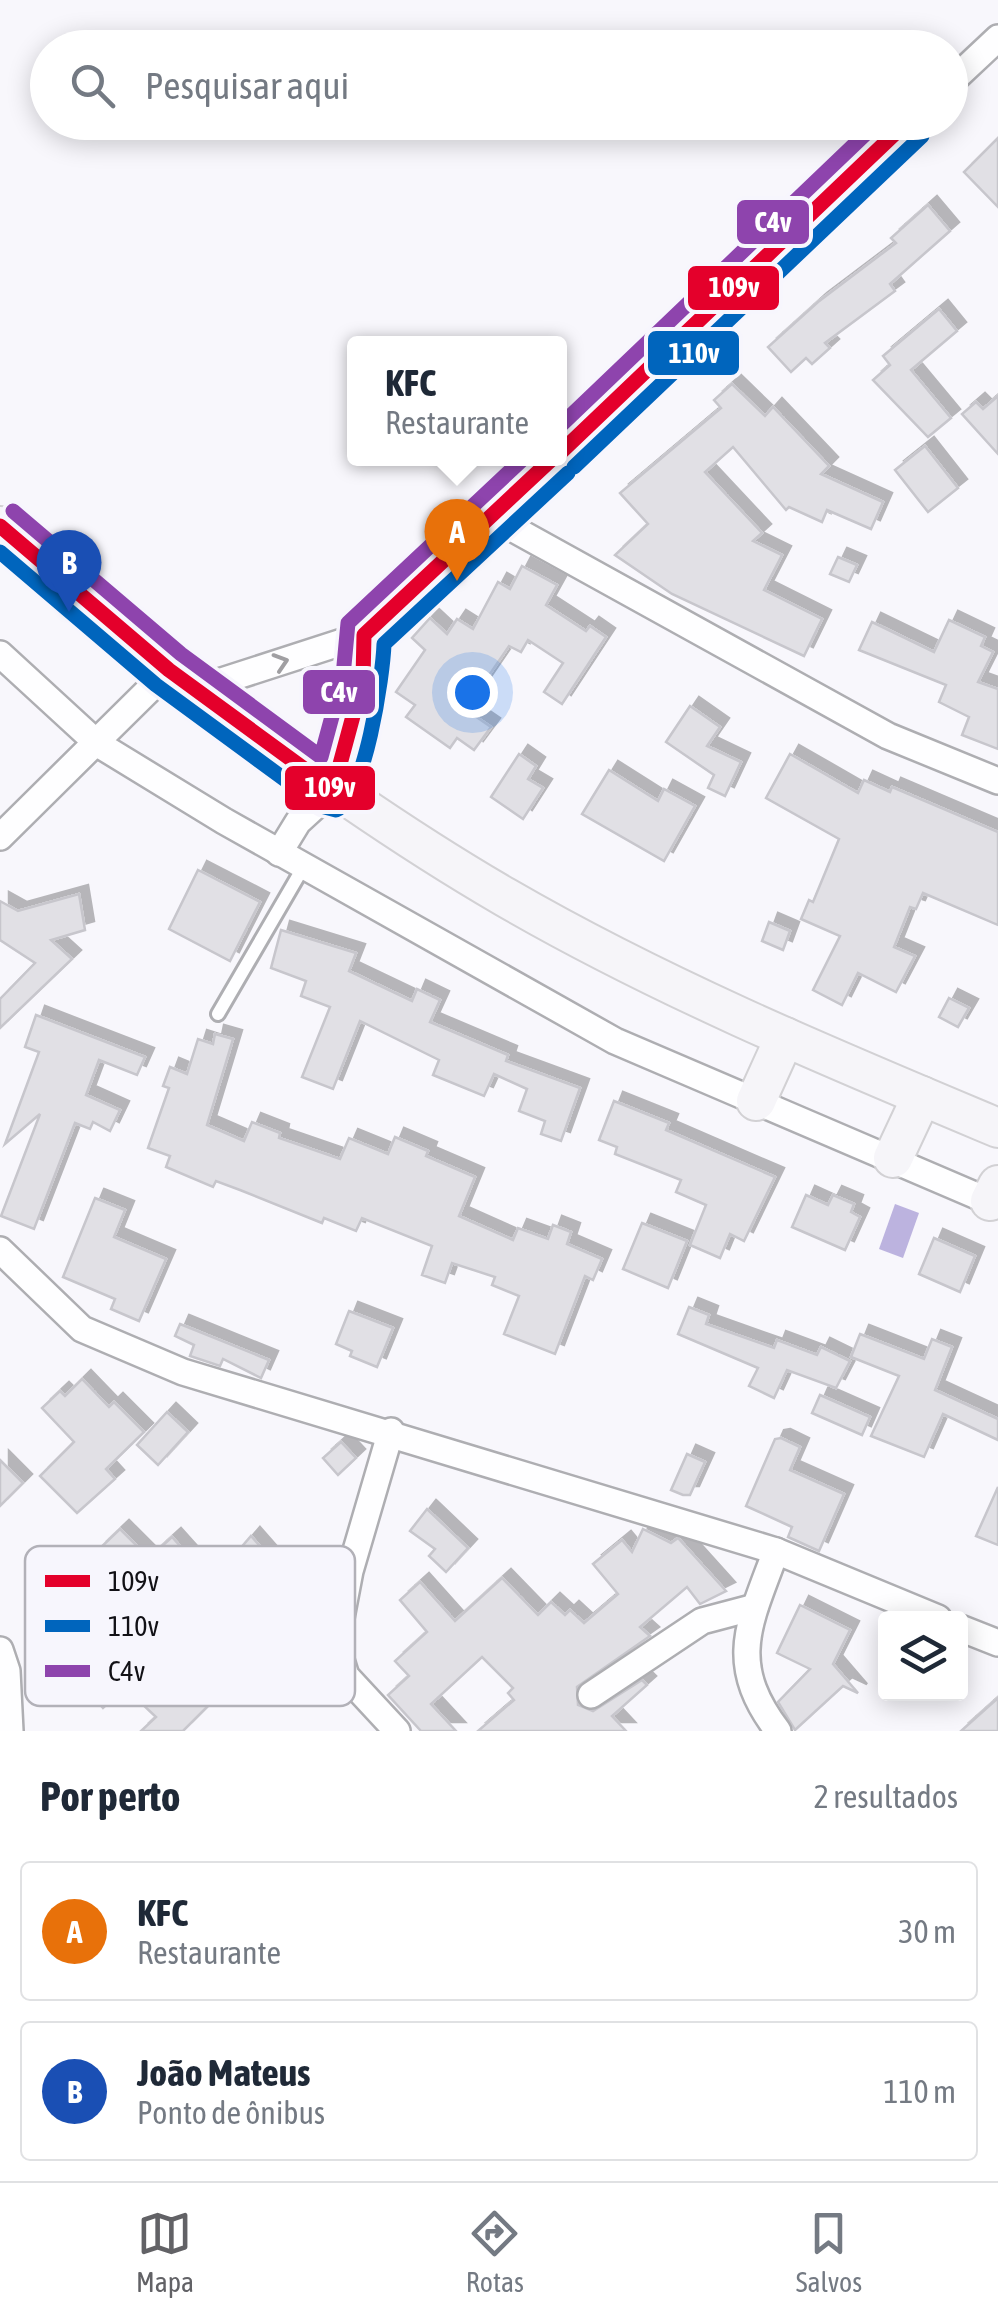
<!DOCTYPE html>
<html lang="pt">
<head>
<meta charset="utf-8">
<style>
  body { margin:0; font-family:"Asap Condensed",sans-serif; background:#f2f2f3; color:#1f2937 }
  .controls { position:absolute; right:30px; bottom:30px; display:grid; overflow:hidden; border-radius:10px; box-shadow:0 5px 25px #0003 }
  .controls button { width:90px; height:90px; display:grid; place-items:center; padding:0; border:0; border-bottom:2px solid #e0e1e3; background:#fff; color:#1f2937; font:50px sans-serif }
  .you { position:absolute; left:472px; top:692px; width:35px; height:35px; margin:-25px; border:8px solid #fff; border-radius:50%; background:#1a73e8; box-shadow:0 0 0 15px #1a73e833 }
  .badge { display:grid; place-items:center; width:65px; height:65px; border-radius:50%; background:#626266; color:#fff; font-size:32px; font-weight:700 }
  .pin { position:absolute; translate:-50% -82px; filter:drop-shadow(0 2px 5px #0008) }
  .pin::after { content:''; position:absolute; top:52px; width:35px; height:30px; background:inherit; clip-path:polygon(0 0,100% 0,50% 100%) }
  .popup { position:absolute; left:347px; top:336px; width:220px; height:130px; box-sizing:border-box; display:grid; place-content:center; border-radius:10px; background:#fff; filter:drop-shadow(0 2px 8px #0005); font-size:32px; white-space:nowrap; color:#747a83 }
  .popup b { font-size:38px; color:#1f2937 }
  .popup::after { content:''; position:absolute; left:50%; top:100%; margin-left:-20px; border:20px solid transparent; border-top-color:#fff }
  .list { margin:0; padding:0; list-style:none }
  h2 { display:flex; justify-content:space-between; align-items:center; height:130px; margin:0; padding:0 40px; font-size:42px }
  h2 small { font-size:32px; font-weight:400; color:#747a83 }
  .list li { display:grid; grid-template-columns:65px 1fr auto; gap:30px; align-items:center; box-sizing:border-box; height:140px; margin:0 20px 20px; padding:0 20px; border:2px solid #e0e1e3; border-radius:10px }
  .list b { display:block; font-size:38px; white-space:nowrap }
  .list p { margin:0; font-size:32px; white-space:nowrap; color:#747a83 }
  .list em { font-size:32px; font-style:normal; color:#747a83 }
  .icon { flex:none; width:55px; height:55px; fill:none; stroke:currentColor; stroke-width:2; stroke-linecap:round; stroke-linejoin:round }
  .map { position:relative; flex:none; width:998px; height:1731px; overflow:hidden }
  .search { position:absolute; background:#fff; box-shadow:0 5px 25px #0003; left:30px; right:30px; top:30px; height:110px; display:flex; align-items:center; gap:25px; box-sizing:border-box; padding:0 35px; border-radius:55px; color:#747a83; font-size:38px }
  .sheet { height:450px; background:#fff }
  nav { display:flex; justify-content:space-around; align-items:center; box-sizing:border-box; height:140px; border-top:2px solid #e0e1e3; background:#fff; font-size:28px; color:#747a83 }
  nav a { display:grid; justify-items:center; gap:5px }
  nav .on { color:#626266 }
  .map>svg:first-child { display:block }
  .water { fill:#bcb3df }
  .building { fill:#e1e0e5; stroke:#c7c6cc; stroke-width:2.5; filter:url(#shadow) }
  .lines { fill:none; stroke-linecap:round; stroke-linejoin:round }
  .service-casing { stroke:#aeaeb2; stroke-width:18 }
  .minor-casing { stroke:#aeaeb2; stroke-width:30 }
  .primary-casing { stroke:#d2d1d4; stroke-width:42 }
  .service { stroke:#fefeff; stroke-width:12 }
  .minor { stroke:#fefeff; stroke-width:25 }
  .primary { stroke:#f6f5f9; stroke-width:38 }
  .bus-1-casing { stroke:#f7f6fd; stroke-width:22 }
  .bus-2-casing { stroke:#f7f6fd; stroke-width:22 }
  .bus-3-casing { stroke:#f7f6fd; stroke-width:22 }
  .bus-1 { stroke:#e4002b; stroke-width:15 }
  .bus-2 { stroke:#0065bd; stroke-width:15 }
  .bus-3 { stroke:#8e44ad; stroke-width:15 }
  .oneway { stroke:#a09fa2 }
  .key { fill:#f7f6fd; stroke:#b2b1b8; stroke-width:2.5 }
  .key-label { font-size:28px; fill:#121116 }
  .line-badge { stroke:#f7f6fd; stroke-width:4 }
  .badge-label { font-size:28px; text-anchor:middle; font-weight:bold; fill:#fff }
</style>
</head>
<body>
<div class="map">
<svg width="998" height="1731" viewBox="0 0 998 1731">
  <defs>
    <filter id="shadow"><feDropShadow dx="9" dy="-9" stdDeviation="0" flood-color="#0004"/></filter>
  </defs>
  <rect width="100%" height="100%" fill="#f8f7fc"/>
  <!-- water -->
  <polygon class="water" points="895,1204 919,1213 903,1258 879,1249"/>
  <!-- building -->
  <g class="building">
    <polygon points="998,138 998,207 964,172"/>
    <polygon points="928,205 950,231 890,284 895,291 825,343 830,348 812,364 806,358 791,372 768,347 818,302 896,243 891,238"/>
    <polygon points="939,309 957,331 911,370 951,418 928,437 873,380 890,365 883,356"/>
    <polygon points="732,384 765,416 773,407 829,466 821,474 883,502 871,529 827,510 822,522 789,507 786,510 733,447 705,472 762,533 753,541 782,555 764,590 822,619 804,656 672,594 615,555 648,524 620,493 721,408 714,400"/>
    <polygon points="998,396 998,454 962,414 976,402 983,409"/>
    <polygon points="925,446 958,488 928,512 895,470"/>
    <polygon points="838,557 857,565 849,582 830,574"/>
    <polygon points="522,566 557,585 546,605 586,631 590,626 606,637 562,704 544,692 563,663 528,640 521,652 509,646 472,700 479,704 472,714 491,727 474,750 457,738 450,748 406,717 415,705 396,692 425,650 412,638 430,618 447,634 457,619 473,629 498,582 510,589"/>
    <polygon points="949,620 985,637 981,646 993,652 978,682 998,689 998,749 962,735 969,717 939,702 946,685 859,650 872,622 934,652"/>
    <polygon points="690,706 720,727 707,746 741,762 725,796 708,788 714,775 666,742"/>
    <polygon points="519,754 536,766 528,779 543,788 523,819 491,797"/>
    <polygon points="790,754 858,793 864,780 890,792 892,787 998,832 998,925 923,893 916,909 910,907 894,947 915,956 896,992 858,973 842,1005 813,990 840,936 801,919 809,900 813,902 839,839 766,798"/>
    <polygon points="609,770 658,801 664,789 695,806 664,861 582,814"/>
    <polygon points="198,870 260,902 230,961 169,929"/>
    <polygon points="79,894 85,930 51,940 72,959 0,1028 0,999 35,963 0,940 0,901 18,911"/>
    <polygon points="769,922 790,931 783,950 762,941"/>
    <polygon points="281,930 356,953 349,971 412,1001 417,989 440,1000 430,1022 508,1055 506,1061 580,1088 561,1141 541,1134 545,1121 519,1111 527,1089 494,1074 484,1096 433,1075 439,1060 360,1021 333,1089 302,1077 330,1007 301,996 306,981 271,968"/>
    <polygon points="949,998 969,1008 958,1027 939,1017"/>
    <polygon points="36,1015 145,1057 137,1075 99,1060 86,1095 120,1110 110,1131 93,1122 90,1129 75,1123 34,1229 1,1216 40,1114 5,1144 39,1052 25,1047"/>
    <polygon points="215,1034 233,1039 207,1125 244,1141 252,1122 280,1133 279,1138 340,1159 349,1138 388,1154 395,1137 428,1151 426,1156 475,1177 459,1216 513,1240 518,1228 548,1239 553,1225 571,1232 567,1244 602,1259 593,1280 585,1276 555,1354 504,1334 519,1296 492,1285 495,1277 452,1263 445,1283 422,1275 432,1246 362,1218 356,1231 324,1218 322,1223 240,1190 216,1181 213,1187 166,1167 170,1156 148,1148 169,1088 163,1086 170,1067 187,1074 198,1039 213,1044"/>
    <polygon points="614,1101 669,1123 666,1130 775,1177 744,1241 730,1234 720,1258 690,1245 706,1205 676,1192 681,1180 615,1154 617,1147 599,1140"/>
    <polygon points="806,1195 828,1205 833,1195 854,1204 851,1212 860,1217 845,1250 792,1227"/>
    <polygon points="95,1198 125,1210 114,1237 166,1259 139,1321 111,1309 115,1299 63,1277"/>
    <polygon points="642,1223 687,1241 668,1288 623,1269"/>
    <polygon points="934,1238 975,1256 960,1292 919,1274"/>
    <polygon points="689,1307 709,1315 706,1324 774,1348 777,1340 817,1355 821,1347 850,1361 836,1388 787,1370 774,1398 749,1386 758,1368 678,1334"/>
    <polygon points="349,1311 393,1328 377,1367 350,1356 352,1351 336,1344"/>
    <polygon points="180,1324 269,1360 261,1378 223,1359 220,1366 190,1356 194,1345 175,1336"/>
    <polygon points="860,1334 924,1359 932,1339 952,1347 935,1390 998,1419 998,1440 943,1414 924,1457 871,1436 899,1376 851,1357"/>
    <polygon points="82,1379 109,1407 114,1402 144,1432 106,1469 115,1479 77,1513 40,1476 74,1442 42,1408 60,1391 65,1396"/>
    <polygon points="820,1395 870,1417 862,1435 812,1413"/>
    <polygon points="167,1412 188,1432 158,1465 137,1445"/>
    <polygon points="781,1438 800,1447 790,1470 844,1494 819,1551 788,1537 792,1527 746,1506 775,1439"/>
    <polygon points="341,1442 356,1458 338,1475 323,1458"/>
    <polygon points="687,1454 705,1462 690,1495 683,1495 671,1490"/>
    <polygon points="0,1460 23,1483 0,1506"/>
    <polygon points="998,1487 998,1545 976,1536"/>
    <polygon points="427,1509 468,1548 446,1572 429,1556 435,1549 410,1531"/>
    <polygon points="120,1529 149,1558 172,1537 198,1566 165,1596 195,1629 172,1651 217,1697 183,1731 141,1731 156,1717 141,1703 168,1673 123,1625 111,1636 70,1581 102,1554 98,1550"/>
    <polygon points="643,1529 671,1543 678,1538 726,1591 700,1604 687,1587 640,1627 650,1636 577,1687 578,1705 593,1711 642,1680 647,1685 612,1716 626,1731 478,1731 514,1700 508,1693 513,1688 482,1657 431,1704 456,1731 421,1731 388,1695 409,1676 395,1661 427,1632 400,1600 420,1582 455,1621 502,1578 538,1615 551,1602 565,1615 570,1610 584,1623 618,1594 593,1564 622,1540 632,1552"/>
    <polygon points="251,1536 280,1569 267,1584 306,1624 287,1642 262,1616 255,1622 214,1579"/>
    <polygon points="800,1605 850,1630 833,1664 858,1693 843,1686 795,1730 778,1702 810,1669 777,1653"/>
    <polygon points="109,1666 127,1686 103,1708 86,1688"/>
    <polygon points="998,1698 998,1731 961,1731"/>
  </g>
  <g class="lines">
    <!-- service casing -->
    <g class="service-casing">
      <polyline id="service" points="218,1014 304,866"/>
    </g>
    <!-- minor casing -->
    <g class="minor-casing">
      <g id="minor">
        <polyline points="950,83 998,38"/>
        <polyline points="560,453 908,122"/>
        <polyline points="492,517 888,736 998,781"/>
        <polyline points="0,654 98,744 224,821 615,1041 998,1205"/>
        <polyline points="197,689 364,635 554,458"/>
        <polyline points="0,837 169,670"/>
        <polyline points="279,853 298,822 333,790 363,679 364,635"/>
        <polyline points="0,1250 82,1329 183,1372 776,1551 938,1618"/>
        <polyline points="391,1431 350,1571 336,1644 346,1676 397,1731"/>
        <path d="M 776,1551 C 749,1624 726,1663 778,1731"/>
        <polyline points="226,1619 305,1688 317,1690 346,1676"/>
        <polyline points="960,1628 998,1643"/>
        <polyline points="0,1650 7,1671 10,1731"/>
        <polyline points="591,1695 702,1621 755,1607"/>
      </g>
    </g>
    <!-- primary casing -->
    <g class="primary-casing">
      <g id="primary">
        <path d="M 0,526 C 61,585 130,640 198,690 C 298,763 398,835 505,897 C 662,988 831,1058 998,1128"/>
        <polyline points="756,1101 785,1037"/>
        <polyline points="893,1158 922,1096"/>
        <polyline points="990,1201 998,1185"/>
      </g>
    </g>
    <!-- service -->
    <use href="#service" class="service"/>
    <!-- minor -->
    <use href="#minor" class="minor"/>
    <!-- primary -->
    <use href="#primary" class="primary"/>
    <!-- bus-1 casing -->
    <g class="bus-1-casing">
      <g id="bus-1">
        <polyline points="560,453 907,122"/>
        <polyline points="0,526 169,670 333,790 363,679 364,635 553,458"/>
      </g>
    </g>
    <!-- bus-2 casing -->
    <g class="bus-2-casing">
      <g id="bus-2">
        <polyline points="574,467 922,136"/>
        <path d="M 0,552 L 156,685 L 321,806 L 336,810 C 365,799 383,675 384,644 L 568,473"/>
      </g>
    </g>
    <!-- bus-3 casing -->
    <g class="bus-3-casing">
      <g id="bus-3">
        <polyline points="560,426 878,122"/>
        <polyline points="13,511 181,654 321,757 343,676 348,623 524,458"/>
      </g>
    </g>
    <!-- bus-1 -->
    <use href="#bus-1" class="bus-1"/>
    <!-- bus-2 -->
    <use href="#bus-2" class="bus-2"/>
    <!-- bus-3 -->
    <use href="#bus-3" class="bus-3"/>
  </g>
  <!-- one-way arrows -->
  <defs><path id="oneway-chevron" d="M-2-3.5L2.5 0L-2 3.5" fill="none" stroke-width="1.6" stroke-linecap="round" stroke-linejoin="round" transform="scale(2.5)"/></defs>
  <use class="oneway" href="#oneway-chevron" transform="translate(281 662) rotate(-18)"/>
  <!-- legend -->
  <rect x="25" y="1546" width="330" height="160" rx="15" class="key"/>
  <rect x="45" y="1575" width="45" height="12" fill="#e4002b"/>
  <rect x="45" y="1620" width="45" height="12" fill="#0065bd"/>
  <rect x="45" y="1665" width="45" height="12" fill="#8e44ad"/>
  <g class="key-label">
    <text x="108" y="1591">109v</text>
    <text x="108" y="1636">110v</text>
    <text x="108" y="1681">C4v</text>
  </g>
  <g class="line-badge">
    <rect x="735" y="198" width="76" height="48" rx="10" fill="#8e44ad"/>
    <rect x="686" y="264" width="95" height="48" rx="10" fill="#e4002b"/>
    <rect x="646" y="329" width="95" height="48" rx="10" fill="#0065bd"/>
    <rect x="301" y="668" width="76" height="48" rx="10" fill="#8e44ad"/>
    <rect x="283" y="764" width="94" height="48" rx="10" fill="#e4002b"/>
  </g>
  <g class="badge-label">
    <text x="773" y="232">C4v</text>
    <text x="734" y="297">109v</text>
    <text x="694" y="363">110v</text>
    <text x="339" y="702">C4v</text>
    <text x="330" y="797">109v</text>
  </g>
</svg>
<div class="controls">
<button><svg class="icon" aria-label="layers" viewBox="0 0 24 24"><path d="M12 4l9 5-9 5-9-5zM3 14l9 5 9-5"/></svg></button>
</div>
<div class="you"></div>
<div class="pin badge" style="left:457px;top:581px;background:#e8710a">A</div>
<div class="popup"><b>KFC</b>Restaurante</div>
<div class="pin badge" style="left:69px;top:612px;background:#1a4fb4">B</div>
<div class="search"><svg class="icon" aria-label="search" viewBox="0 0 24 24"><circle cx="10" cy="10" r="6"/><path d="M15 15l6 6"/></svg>Pesquisar aqui</div>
</div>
<section class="sheet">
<h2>Por perto<small>2 resultados</small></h2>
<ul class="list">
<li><span class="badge" style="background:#e8710a">A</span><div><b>KFC</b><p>Restaurante</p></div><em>30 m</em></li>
<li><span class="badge" style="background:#1a4fb4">B</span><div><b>João Mateus</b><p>Ponto de ônibus</p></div><em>110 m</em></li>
</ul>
</section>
<nav>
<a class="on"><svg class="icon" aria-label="map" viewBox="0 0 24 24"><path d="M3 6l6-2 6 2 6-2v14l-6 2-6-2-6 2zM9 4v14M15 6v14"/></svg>Mapa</a>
<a><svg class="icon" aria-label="directions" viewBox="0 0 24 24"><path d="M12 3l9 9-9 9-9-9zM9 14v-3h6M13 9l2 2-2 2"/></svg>Rotas</a>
<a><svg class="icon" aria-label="saved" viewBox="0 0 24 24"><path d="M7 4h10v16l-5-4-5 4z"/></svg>Salvos</a>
</nav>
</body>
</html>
